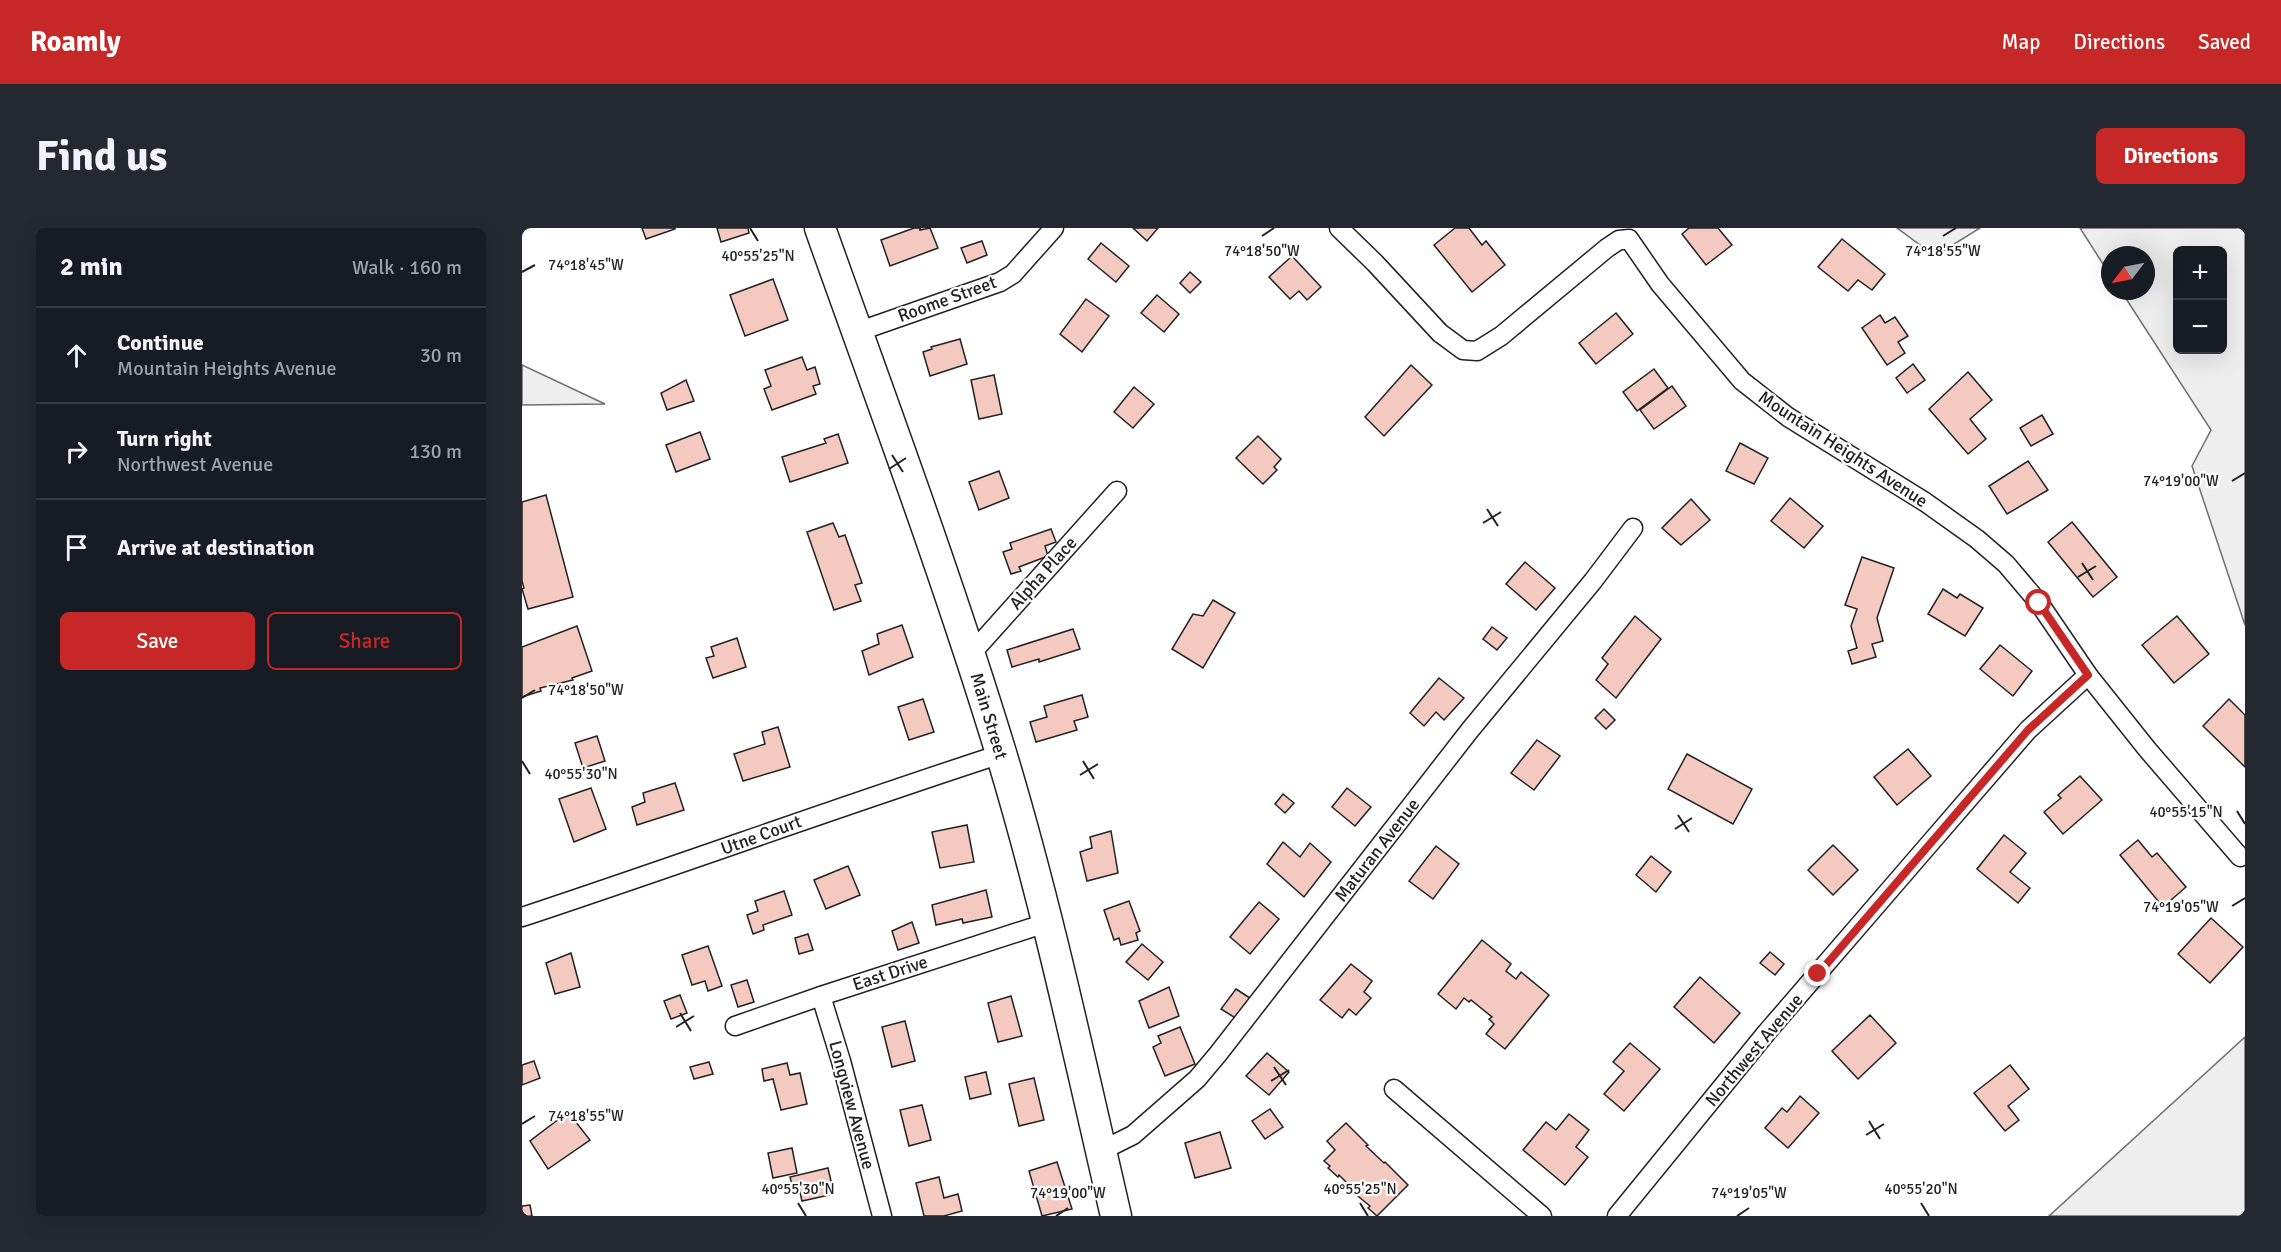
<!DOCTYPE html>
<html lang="en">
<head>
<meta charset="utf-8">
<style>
  body { margin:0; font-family:Signika,sans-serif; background:#242831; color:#f1f3f6 }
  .controls { position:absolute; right:18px; top:18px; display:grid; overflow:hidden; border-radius:9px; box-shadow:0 6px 24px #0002 }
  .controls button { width:54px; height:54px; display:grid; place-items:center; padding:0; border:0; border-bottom:2px solid #363941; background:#171b24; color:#f1f3f6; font:30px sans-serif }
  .compass { position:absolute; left:1579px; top:18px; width:54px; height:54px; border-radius:50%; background:#171b24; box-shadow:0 6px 24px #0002; rotate:238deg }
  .stop { position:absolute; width:18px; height:18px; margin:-14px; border:4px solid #c62828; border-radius:50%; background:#fff }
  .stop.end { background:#c62828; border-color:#fff; box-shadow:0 2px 6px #0008 }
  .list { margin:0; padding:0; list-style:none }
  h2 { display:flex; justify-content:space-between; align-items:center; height:78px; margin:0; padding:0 24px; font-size:26px }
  h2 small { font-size:20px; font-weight:400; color:#9ea1a6 }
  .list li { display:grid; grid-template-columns:39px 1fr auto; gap:18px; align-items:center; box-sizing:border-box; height:96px; padding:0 24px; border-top:2px solid #363941 }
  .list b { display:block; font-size:22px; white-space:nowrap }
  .list p { margin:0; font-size:20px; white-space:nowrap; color:#9ea1a6 }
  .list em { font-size:20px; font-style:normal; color:#9ea1a6 }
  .actions { display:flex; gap:12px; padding:18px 24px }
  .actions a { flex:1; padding:14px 0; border:2px solid #c62828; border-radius:9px; text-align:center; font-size:21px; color:#c62828 }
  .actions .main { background:#c62828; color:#fff }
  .icon { flex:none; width:33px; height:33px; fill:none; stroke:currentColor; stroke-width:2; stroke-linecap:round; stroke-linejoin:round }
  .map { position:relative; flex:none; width:1723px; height:988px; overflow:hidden; border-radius:9px }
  header { display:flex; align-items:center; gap:36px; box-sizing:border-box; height:84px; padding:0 30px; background:#c62828; color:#fff }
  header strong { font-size:28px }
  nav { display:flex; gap:33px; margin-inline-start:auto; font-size:21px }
  .intro { display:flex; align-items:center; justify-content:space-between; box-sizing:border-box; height:144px; padding:0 36px }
  h1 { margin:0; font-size:42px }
  .button { padding:15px 27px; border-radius:9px; background:#c62828; color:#fff; font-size:21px; font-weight:700 }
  main { display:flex; gap:36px; padding:0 36px }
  aside { flex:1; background:#171b24; border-radius:9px; box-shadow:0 6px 24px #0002 }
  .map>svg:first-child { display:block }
  .green { fill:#eee; stroke:#6f6f6f; stroke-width:1.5; fill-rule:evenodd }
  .building { fill:#f3c9c0; stroke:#222; stroke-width:1.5 }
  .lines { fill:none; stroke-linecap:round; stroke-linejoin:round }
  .street-casing { stroke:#222; stroke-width:21 }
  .primary-casing { stroke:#222; stroke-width:33 }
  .street { stroke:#fff; stroke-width:18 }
  .primary { stroke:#fff; stroke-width:30 }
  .route { stroke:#c62828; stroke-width:8 }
  .ticks { fill:none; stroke:#222; stroke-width:2 }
  .labels { text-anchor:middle; stroke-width:4.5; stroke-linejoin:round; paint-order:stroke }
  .street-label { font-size:18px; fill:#222; stroke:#fff }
  .ticks-label { font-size:15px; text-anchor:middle; fill:#222; stroke:#fff; stroke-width:4.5; stroke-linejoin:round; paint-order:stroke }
</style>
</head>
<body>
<header>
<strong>Roamly</strong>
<nav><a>Map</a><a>Directions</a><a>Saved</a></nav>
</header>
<div class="intro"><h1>Find us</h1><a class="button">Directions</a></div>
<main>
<aside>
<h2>2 min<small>Walk · 160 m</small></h2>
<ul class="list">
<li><svg class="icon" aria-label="ahead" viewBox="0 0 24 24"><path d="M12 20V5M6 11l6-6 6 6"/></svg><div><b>Continue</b><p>Mountain Heights Avenue</p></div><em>30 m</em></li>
<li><svg class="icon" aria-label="right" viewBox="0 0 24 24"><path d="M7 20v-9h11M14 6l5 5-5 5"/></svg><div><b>Turn right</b><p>Northwest Avenue</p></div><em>130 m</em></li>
<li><svg class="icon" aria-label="arrive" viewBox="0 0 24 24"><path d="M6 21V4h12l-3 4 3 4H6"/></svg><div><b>Arrive at destination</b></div></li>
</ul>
<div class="actions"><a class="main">Save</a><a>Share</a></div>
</aside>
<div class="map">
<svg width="1723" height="988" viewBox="0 0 1723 988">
  <rect width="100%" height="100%" fill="#fff"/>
  <!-- green -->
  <g class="green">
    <polygon points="1375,0 1458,0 1413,28"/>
    <path d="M 1558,0 L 1723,0 L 1723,397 L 1670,238 L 1689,202 L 1599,63 L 1624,63 L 1624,27 L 1588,27 L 1588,47 ZM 1700,22 L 1700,122 L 1656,122 L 1656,22 Z"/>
    <polygon points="0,137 83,176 0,177"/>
    <polygon points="1723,809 1723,988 1527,988"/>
  </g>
  <!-- building -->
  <g class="building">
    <polygon points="120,0 153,0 153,1 124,11"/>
    <polygon points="195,0 226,0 227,5 199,14"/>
    <polygon points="392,0 398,0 398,2 408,0 416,20 368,38 359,12"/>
    <polygon points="611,0 636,0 625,13"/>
    <polygon points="933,0 947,0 960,17 964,13 983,37 950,64 912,17"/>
    <polygon points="1167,0 1196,0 1210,17 1184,37 1160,6"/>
    <polygon points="1320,11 1363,46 1350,62 1336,52 1326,63 1296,39"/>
    <polygon points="460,13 465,27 445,35 439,20"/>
    <polygon points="579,15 607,38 594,54 566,31"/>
    <polygon points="770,28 799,59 785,72 777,63 768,71 747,49"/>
    <polygon points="668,44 679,54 668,65 658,55"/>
    <polygon points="251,51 266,92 223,108 208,67"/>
    <polygon points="635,67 657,86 642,104 619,85"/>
    <polygon points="564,71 587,88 560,124 538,106"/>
    <polygon points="1094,85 1111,106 1074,136 1057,115"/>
    <polygon points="1358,87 1363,95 1373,89 1386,108 1376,114 1383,125 1365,137 1340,100"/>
    <polygon points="438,111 445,136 408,148 401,124 410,121 409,119"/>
    <polygon points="280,129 285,142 293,139 298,156 291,158 294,166 250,182 242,161 249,158 243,142"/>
    <polygon points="1391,136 1403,152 1385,165 1374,150"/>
    <polygon points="889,137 910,157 862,208 843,189"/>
    <polygon points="1132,141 1146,160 1115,183 1101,164"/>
    <polygon points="1446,144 1470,172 1448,191 1464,211 1446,226 1407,181"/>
    <polygon points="472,147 480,186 457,191 449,152"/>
    <polygon points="164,152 172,173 145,182 139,165"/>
    <polygon points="1150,158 1164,178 1132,201 1118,182"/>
    <polygon points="612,159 632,176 611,200 592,184"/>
    <polygon points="1520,187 1531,206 1509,218 1498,200"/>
    <polygon points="178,204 188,231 154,244 144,217"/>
    <polygon points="316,206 326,235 268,254 260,229 304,215 302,211"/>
    <polygon points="736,208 759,231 752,239 755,242 741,256 714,230"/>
    <polygon points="1218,215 1246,230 1232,256 1204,243"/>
    <polygon points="1506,233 1526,262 1485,286 1467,258"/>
    <polygon points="477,243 487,270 457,282 447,254"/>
    <polygon points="24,267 51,369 6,381 0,361 2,360 0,353 0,274"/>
    <polygon points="1268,270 1301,298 1282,320 1249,293"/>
    <polygon points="1169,271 1188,292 1159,317 1140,300"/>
    <polygon points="1550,294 1595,349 1571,369 1526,314"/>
    <polygon points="311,295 317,309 323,307 340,355 333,357 339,373 312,382 285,304"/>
    <polygon points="529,301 534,314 523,318 526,328 497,339 499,343 489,346 481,324 490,321 488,315"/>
    <polygon points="1340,329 1372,340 1355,390 1361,413 1350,416 1354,429 1330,436 1326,423 1335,420 1329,398 1335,381 1323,377"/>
    <polygon points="1003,334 1033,360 1014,382 984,356"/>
    <polygon points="1421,361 1435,370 1438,366 1461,380 1443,408 1406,386"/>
    <polygon points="691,372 713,385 681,440 650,421 671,386 681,388"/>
    <polygon points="1113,388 1139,411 1094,470 1074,452 1086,436 1080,430"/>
    <polygon points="1655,388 1687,426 1652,455 1620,417"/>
    <polygon points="380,397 391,429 347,447 340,423 357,416 355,406"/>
    <polygon points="55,398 70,443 50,450 51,452 18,460 19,463 0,469 0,419"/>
    <polygon points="970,399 985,410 975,422 961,411"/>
    <polygon points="551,401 558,421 517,434 517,431 490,439 485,422"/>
    <polygon points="215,410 224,439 191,450 184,430 192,428 189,419"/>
    <polygon points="1478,417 1510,443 1491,468 1458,441"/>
    <polygon points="917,450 942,470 922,492 914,484 902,498 888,485"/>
    <polygon points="560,467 566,489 552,493 555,502 514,514 508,494 525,489 522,478"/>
    <polygon points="401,471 412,504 387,512 376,479"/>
    <polygon points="1707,471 1723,487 1723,539 1681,498"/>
    <polygon points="1082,481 1093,492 1084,501 1073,490"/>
    <polygon points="256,499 268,539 221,553 212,526 243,516 240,504"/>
    <polygon points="75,508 83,533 61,540 53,515"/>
    <polygon points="1015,512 1038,528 1012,562 989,545"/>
    <polygon points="1386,521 1409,548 1375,577 1352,549"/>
    <polygon points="1165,526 1230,561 1211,596 1146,561"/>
    <polygon points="1558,548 1580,572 1541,606 1522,584 1539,570 1536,567"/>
    <polygon points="153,555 162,582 115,597 110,579 123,574 121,565"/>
    <polygon points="69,560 84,601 52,614 37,571"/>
    <polygon points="825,560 849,579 833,598 810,579"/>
    <polygon points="761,566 772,575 763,585 753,576"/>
    <polygon points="445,597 452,634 418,640 410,604"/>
    <polygon points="589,603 596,645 565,653 558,624 570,620 568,609"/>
    <polygon points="1482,607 1504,625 1488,644 1508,660 1496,675 1455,641"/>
    <polygon points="1616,612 1630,629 1635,625 1664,659 1641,679 1598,627"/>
    <polygon points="761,614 778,629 788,615 809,634 782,669 745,636"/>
    <polygon points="1311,617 1336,642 1311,667 1286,642"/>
    <polygon points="914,618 937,636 911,671 887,653"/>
    <polygon points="1129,628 1149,644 1134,664 1114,647"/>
    <polygon points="326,638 338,667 304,681 292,652"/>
    <polygon points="464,662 470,689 441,695 440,691 414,697 410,677"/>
    <polygon points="262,663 270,687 241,697 242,702 231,706 225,687 236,683 233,673"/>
    <polygon points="607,673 618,703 614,705 616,712 599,717 597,710 592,712 582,682"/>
    <polygon points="737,674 757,691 728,726 708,709"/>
    <polygon points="1689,690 1721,719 1688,755 1656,726"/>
    <polygon points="390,694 397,715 376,722 370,703"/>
    <polygon points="286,706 291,722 277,726 273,710"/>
    <polygon points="960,712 989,736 984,743 994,751 999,744 1027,767 983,821 964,806 972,796 967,791 970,789 949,772 947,774 942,770 934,781 916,766"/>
    <polygon points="620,716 641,734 626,752 604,734"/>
    <polygon points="186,718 200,758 186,763 183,753 170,757 160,727"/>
    <polygon points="1248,724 1262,736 1253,747 1238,735"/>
    <polygon points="49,725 58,759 33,766 24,735"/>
    <polygon points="829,736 850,753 842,764 849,770 834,787 827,781 820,790 798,772"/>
    <polygon points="1178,749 1218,785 1192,815 1152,779"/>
    <polygon points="225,752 232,774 216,779 209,757"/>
    <polygon points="647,759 657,788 627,800 617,773"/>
    <polygon points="714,761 731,772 715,791 699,781"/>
    <polygon points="158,767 165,785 149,791 142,773"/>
    <polygon points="489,768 500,808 476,814 466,775"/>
    <polygon points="1348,787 1374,815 1336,851 1310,823"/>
    <polygon points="383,793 393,833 370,839 360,799"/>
    <polygon points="658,799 673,836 643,848 631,819 639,815 636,808"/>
    <polygon points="1108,815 1138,841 1102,883 1082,866 1102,843 1091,834"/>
    <polygon points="745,825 767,844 747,867 724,848"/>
    <polygon points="12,833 18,850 0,857 0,837"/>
    <polygon points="187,834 191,846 172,851 168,839"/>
    <polygon points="265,835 268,847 278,845 285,876 259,882 251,851 242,853 240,841"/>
    <polygon points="1488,837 1507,861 1486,878 1497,892 1483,903 1452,865"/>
    <polygon points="464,844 469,866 448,871 443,849"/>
    <polygon points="512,850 522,892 497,898 487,856"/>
    <polygon points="1278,868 1297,885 1266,920 1243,900 1260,880 1265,884"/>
    <polygon points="400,877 409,912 387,918 378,882"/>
    <polygon points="748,881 761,899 743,911 730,893"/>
    <polygon points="46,884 68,912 26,941 8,913"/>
    <polygon points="1047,886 1067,902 1054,919 1066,929 1043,957 1001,922 1024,894 1034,902"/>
    <polygon points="824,895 846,917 844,918 862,935 863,934 886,957 855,988 846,980 848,978 832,965 834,964 817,947 816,949 806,940 808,938 802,933 813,922 805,913"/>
    <polygon points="698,904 709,940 673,950 663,915"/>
    <polygon points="270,920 275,945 251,950 246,925"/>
    <polygon points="535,934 550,981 520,988 507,943"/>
    <polygon points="306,940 312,966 280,973 277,960 271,961 268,949"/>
    <polygon points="417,949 422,970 436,966 440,983 422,988 402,988 394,955"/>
    <polygon points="8,977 10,988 0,988 0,978"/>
  </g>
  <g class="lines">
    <!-- street casing -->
    <g class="street-casing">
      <g id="street">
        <polyline points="817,0 853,35 918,105 941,122 955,123 979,108 1085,20 1097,12 1107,11 1138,56 1220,153 1266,189 1403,274 1455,311 1484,336 1517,375 1566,447 1625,521 1718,629"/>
        <polyline points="335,104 478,54 491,46 532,0"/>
        <polyline points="448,427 595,263"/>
        <path d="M 0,689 C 160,636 319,578 479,526"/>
        <polyline points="299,768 319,833 360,988"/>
        <polyline points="213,798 299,768 524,695"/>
        <polyline points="872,861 1020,988"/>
        <polyline points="579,923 611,907 675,851 696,826 948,502 1071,353 1111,300"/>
        <polyline points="1095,988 1245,804 1403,621 1506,502 1566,447"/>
      </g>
    </g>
    <!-- primary casing -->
    <g class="primary-casing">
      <path id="primary" d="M 298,0 C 360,174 425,348 479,525 C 525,677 558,833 594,988"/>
    </g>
    <!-- street -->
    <use href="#street" class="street"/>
    <!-- primary -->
    <use href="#primary" class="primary"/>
  </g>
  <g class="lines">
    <!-- route -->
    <polyline class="route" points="1296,746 1506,502 1566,447 1517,375"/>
  </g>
  <!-- ticks -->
  <path class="ticks" d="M 228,0 L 236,13M 740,8 L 752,0M 1421,8 L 1434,0M 0,44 L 13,37M 370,227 L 381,244M 367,241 L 384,230M 1710,253 L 1723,245M 965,281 L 976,298M 961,295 L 979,284M 1560,335 L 1571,352M 1556,349 L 1574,338M 0,470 L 13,462M 0,533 L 8,546M 561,533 L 572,551M 558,547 L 576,536M 1715,583 L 1723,596M 1156,587 L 1167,604M 1153,601 L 1170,590M 1710,678 L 1723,670M 158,785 L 169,803M 154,799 L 172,788M 752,839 L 764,857M 749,853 L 767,842M 1347,893 L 1358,911M 0,896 L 13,888M 1344,907 L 1362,896M 276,975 L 284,988M 838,975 L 846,988M 1399,975 L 1407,988M 534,988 L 546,980M 1215,988 L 1227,980"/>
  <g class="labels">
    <!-- street labels -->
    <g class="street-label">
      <text transform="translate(425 71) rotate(-20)" y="6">Roome Street</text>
      <text transform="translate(1321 221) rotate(33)" y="6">Mountain Heights Avenue</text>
      <text transform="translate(521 345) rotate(-48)" y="6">Alpha Place</text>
      <text transform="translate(467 488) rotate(73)" y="6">Main Street</text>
      <text transform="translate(239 607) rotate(-20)" y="6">Utne Court</text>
      <text transform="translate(855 622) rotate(-52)" y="6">Maturan Avenue</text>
      <text transform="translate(368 745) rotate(-18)" y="6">East Drive</text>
      <text transform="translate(1232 822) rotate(-50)" y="6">Northwest Avenue</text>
      <text transform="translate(330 877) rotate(75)" y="6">Longview Avenue</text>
    </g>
  </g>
  <g class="ticks-label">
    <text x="740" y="28">74°18'50"W</text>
    <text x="1421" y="28">74°18'55"W</text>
    <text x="236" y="33">40°55'25"N</text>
    <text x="64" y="42">74°18'45"W</text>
    <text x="1659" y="258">74°19'00"W</text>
    <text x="64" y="467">74°18'50"W</text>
    <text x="59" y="551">40°55'30"N</text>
    <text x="1664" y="589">40°55'15"N</text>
    <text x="1659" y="684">74°19'05"W</text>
    <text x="64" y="893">74°18'55"W</text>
    <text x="276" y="966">40°55'30"N</text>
    <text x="838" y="966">40°55'25"N</text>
    <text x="1399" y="966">40°55'20"N</text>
    <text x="546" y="970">74°19'00"W</text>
    <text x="1227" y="970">74°19'05"W</text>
  </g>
</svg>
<div class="controls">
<button>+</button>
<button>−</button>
</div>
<svg class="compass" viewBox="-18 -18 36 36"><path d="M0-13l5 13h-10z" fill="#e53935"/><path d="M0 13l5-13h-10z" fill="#9ea1a6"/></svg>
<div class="stop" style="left:1517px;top:375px"></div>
<div class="stop end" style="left:1296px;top:746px"></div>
</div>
</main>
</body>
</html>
